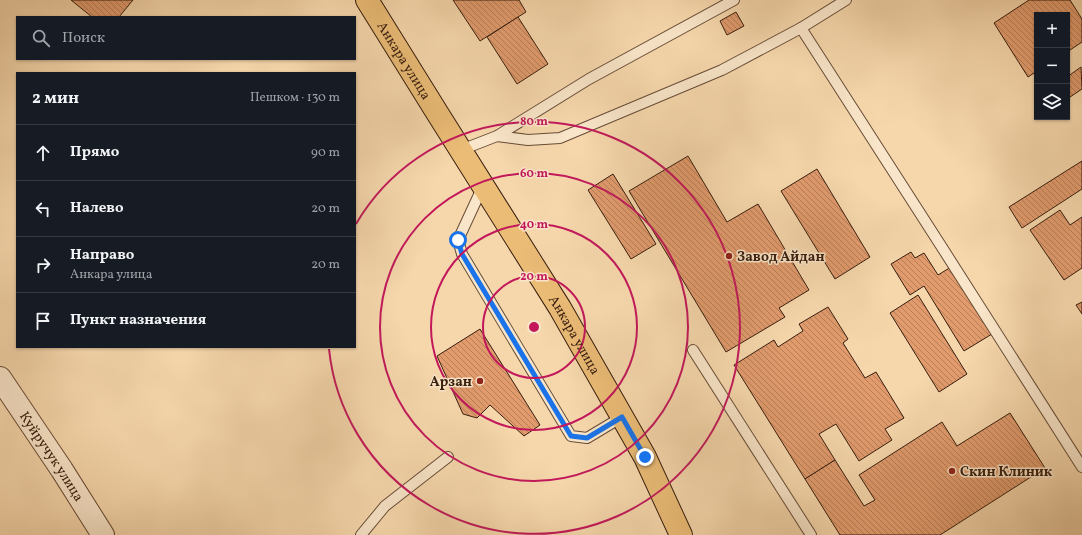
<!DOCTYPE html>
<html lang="ru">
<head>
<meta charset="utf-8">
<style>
  body { margin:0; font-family:Vollkorn,serif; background:#242831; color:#f1f3f6 }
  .controls { position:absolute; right:12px; top:12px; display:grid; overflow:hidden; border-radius:0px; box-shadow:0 1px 3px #0004 }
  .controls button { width:36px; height:36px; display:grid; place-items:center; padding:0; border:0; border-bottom:1px solid #363941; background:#171b24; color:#f1f3f6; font:20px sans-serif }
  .stop { position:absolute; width:12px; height:12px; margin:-9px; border:3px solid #1a73e8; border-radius:50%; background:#fff }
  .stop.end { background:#1a73e8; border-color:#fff; box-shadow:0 1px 4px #0008 }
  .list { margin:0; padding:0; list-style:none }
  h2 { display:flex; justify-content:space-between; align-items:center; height:52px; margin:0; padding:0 16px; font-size:17px }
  h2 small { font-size:13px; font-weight:400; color:#9ea1a6 }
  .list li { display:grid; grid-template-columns:26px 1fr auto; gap:12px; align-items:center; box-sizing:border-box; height:56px; padding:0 16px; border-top:1px solid #363941 }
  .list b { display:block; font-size:15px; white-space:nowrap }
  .list p { margin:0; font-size:13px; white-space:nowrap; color:#9ea1a6 }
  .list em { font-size:13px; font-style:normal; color:#9ea1a6 }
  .icon { flex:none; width:22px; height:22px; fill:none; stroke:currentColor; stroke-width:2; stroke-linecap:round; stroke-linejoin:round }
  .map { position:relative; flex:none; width:1082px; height:535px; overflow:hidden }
  .search { position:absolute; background:#171b24; box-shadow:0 1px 3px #0004; left:16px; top:16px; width:340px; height:44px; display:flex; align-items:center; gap:10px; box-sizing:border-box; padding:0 14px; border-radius:0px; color:#9ea1a6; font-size:15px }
  .panel { position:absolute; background:#171b24; box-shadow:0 1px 3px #0004; left:16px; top:72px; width:340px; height:276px; border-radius:0px }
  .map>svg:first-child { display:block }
  .building { fill:url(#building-back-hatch); stroke:#371d0e }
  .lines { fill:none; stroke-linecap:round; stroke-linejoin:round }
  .service-casing { stroke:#674c36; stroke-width:12 }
  .tertiary-casing { stroke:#674c36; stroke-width:24 }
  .primary-casing { stroke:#371d0e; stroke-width:24 }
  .service { stroke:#f9e5c9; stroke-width:10 }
  .tertiary { stroke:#f9e5c9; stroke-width:22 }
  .primary { stroke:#ebbc76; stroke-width:22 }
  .route { stroke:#1a73e8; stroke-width:5 }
  .ring { fill:none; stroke:#c2185b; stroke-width:2 }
  .poi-dot { fill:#8f2418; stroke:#f9e5c9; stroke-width:1.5 }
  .labels { text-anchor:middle; stroke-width:3; stroke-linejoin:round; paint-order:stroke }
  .street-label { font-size:14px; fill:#371d0e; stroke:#f9e5c9 }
  .poi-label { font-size:14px; font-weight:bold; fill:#371d0e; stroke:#f9e5c9; text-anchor:start }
  .centre { fill:#c2185b; stroke:#f9e5c9; stroke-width:2 }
  .ring-label { font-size:12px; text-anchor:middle; font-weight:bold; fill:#c2185b; stroke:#f9e5c9; stroke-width:3; stroke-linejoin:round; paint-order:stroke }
</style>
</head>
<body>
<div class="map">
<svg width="1082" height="535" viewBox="0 0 1082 535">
  <defs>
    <pattern id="building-back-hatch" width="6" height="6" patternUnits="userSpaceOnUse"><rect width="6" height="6" fill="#e19b6d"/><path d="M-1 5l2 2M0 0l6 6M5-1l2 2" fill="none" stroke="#b77e58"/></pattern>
  </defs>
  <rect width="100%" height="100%" fill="#f6d7ac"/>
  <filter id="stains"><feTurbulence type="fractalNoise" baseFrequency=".005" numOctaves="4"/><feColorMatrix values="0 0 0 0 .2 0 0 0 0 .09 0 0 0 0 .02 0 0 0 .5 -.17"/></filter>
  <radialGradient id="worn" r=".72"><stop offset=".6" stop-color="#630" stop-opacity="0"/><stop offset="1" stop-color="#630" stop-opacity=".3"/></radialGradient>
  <!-- building -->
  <g class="building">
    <polygon points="71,0 133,0 119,17 92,17"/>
    <polygon points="453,0 519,0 526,12 480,41"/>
    <polygon points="1029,0 1070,0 1082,19 1082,42 1067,52 1067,15 1037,15 1037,71 1028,77 994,23"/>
    <polygon points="736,12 744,26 727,35 720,21"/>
    <polygon points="518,17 548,64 517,84 487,37"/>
    <polygon points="1081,67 1082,89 1067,99 1067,77"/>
    <polygon points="688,156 727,222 758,204 809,290 779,308 785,317 726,352 629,191"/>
    <polygon points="1082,161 1082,189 1022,228 1009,207"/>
    <polygon points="817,169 870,257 835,279 781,191"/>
    <polygon points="613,174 656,244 631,259 588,190"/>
    <polygon points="1060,210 1070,225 1082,217 1082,268 1064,280 1030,230"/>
    <polygon points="911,252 915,258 924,253 938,275 951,267 992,334 964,351 924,286 910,295 891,264"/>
    <polygon points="918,295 967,374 939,392 890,313"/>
    <polygon points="1082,302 1082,314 1076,305"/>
    <polygon points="828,307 848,339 843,343 865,378 876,372 904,418 885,429 892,440 859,461 836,424 819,434 835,460 805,479 734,365 774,340 778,347 803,331 799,324"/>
    <polygon points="480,329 540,425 524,436 490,405 477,418 463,414 437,356"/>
    <polygon points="1010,413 1045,468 940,535 840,535 805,479 835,460 864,506 875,500 859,475 942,422 957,446"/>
  </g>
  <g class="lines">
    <!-- service casing -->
    <g class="service-casing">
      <g id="service">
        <polyline points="801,28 943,249 1082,467"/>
        <polyline points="497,136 528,140 560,138 722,70 801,28 846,0"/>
        <polyline points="461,150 497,136 589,79 734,0"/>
        <polyline points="483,186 458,240 462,254 571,436 587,438 622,417"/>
        <polyline points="693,350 811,535"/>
        <polyline points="361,535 385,506 448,457"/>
      </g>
    </g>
    <!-- tertiary casing -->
    <g class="tertiary-casing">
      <g id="tertiary">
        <path id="s1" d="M 0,378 L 62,470 L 103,535"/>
      </g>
    </g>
    <!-- primary casing -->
    <g class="primary-casing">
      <g id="primary">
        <path id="s2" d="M 367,0 L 436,111 L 560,308 L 645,457 L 681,535"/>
      </g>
    </g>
    <!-- service -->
    <use href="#service" class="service"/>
    <!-- tertiary -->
    <use href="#tertiary" class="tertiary"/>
    <!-- primary -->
    <use href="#primary" class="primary"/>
  </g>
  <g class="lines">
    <!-- route -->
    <polyline class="route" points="458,240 462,254 571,436 587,438 622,417 645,457"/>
  </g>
  <!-- distance rings -->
  <g class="ring">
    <circle cx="534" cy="327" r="51"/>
    <circle cx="534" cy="327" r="103"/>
    <circle cx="534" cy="327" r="154"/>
    <path d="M356 224A206 206 0 1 1 329 349"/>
  </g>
  <!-- markers -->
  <g class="poi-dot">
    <circle cx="729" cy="256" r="4"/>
    <circle cx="480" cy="381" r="4"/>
    <circle cx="952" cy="471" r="4"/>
  </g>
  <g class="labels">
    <!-- street labels -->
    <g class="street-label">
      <text dy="5" stroke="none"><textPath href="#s2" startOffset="71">Анкара улица</textPath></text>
      <text dy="5" stroke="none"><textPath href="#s2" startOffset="394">Анкара улица</textPath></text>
      <text dy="5" stroke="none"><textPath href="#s1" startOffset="94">Куйручук улица</textPath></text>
    </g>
    <!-- poi labels -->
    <g class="poi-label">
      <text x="737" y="261">Завод Айдан</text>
      <text x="472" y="386" text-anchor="end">Арзан</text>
      <text x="960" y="476">Скин Клиник</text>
    </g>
  </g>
  <circle cx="534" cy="327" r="6" class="centre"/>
  <g class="ring-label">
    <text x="534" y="125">80 m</text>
    <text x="534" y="177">60 m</text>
    <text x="534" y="228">40 m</text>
    <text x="534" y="280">20 m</text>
  </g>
  <rect width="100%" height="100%" filter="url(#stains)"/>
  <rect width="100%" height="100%" fill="url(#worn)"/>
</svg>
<div class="controls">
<button>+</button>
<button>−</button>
<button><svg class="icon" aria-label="layers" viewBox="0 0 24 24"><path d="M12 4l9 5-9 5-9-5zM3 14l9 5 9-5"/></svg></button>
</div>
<div class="stop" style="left:458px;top:240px"></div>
<div class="stop end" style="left:645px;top:457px"></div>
<div class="search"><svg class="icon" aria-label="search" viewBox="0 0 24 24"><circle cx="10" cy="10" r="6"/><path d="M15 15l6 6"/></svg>Поиск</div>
<section class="panel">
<h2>2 мин<small>Пешком · 130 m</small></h2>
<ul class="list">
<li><svg class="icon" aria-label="ahead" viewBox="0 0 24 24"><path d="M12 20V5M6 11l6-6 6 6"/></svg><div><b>Прямо</b></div><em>90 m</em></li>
<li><svg class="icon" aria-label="left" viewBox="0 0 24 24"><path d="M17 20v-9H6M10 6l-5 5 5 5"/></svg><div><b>Налево</b></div><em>20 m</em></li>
<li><svg class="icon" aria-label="right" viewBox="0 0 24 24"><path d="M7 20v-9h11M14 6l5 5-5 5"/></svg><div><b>Направо</b><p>Анкара улица</p></div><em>20 m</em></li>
<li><svg class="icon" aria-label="arrive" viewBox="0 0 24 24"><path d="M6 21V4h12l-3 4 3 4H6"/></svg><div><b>Пункт назначения</b></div></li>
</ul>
</section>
</div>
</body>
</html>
